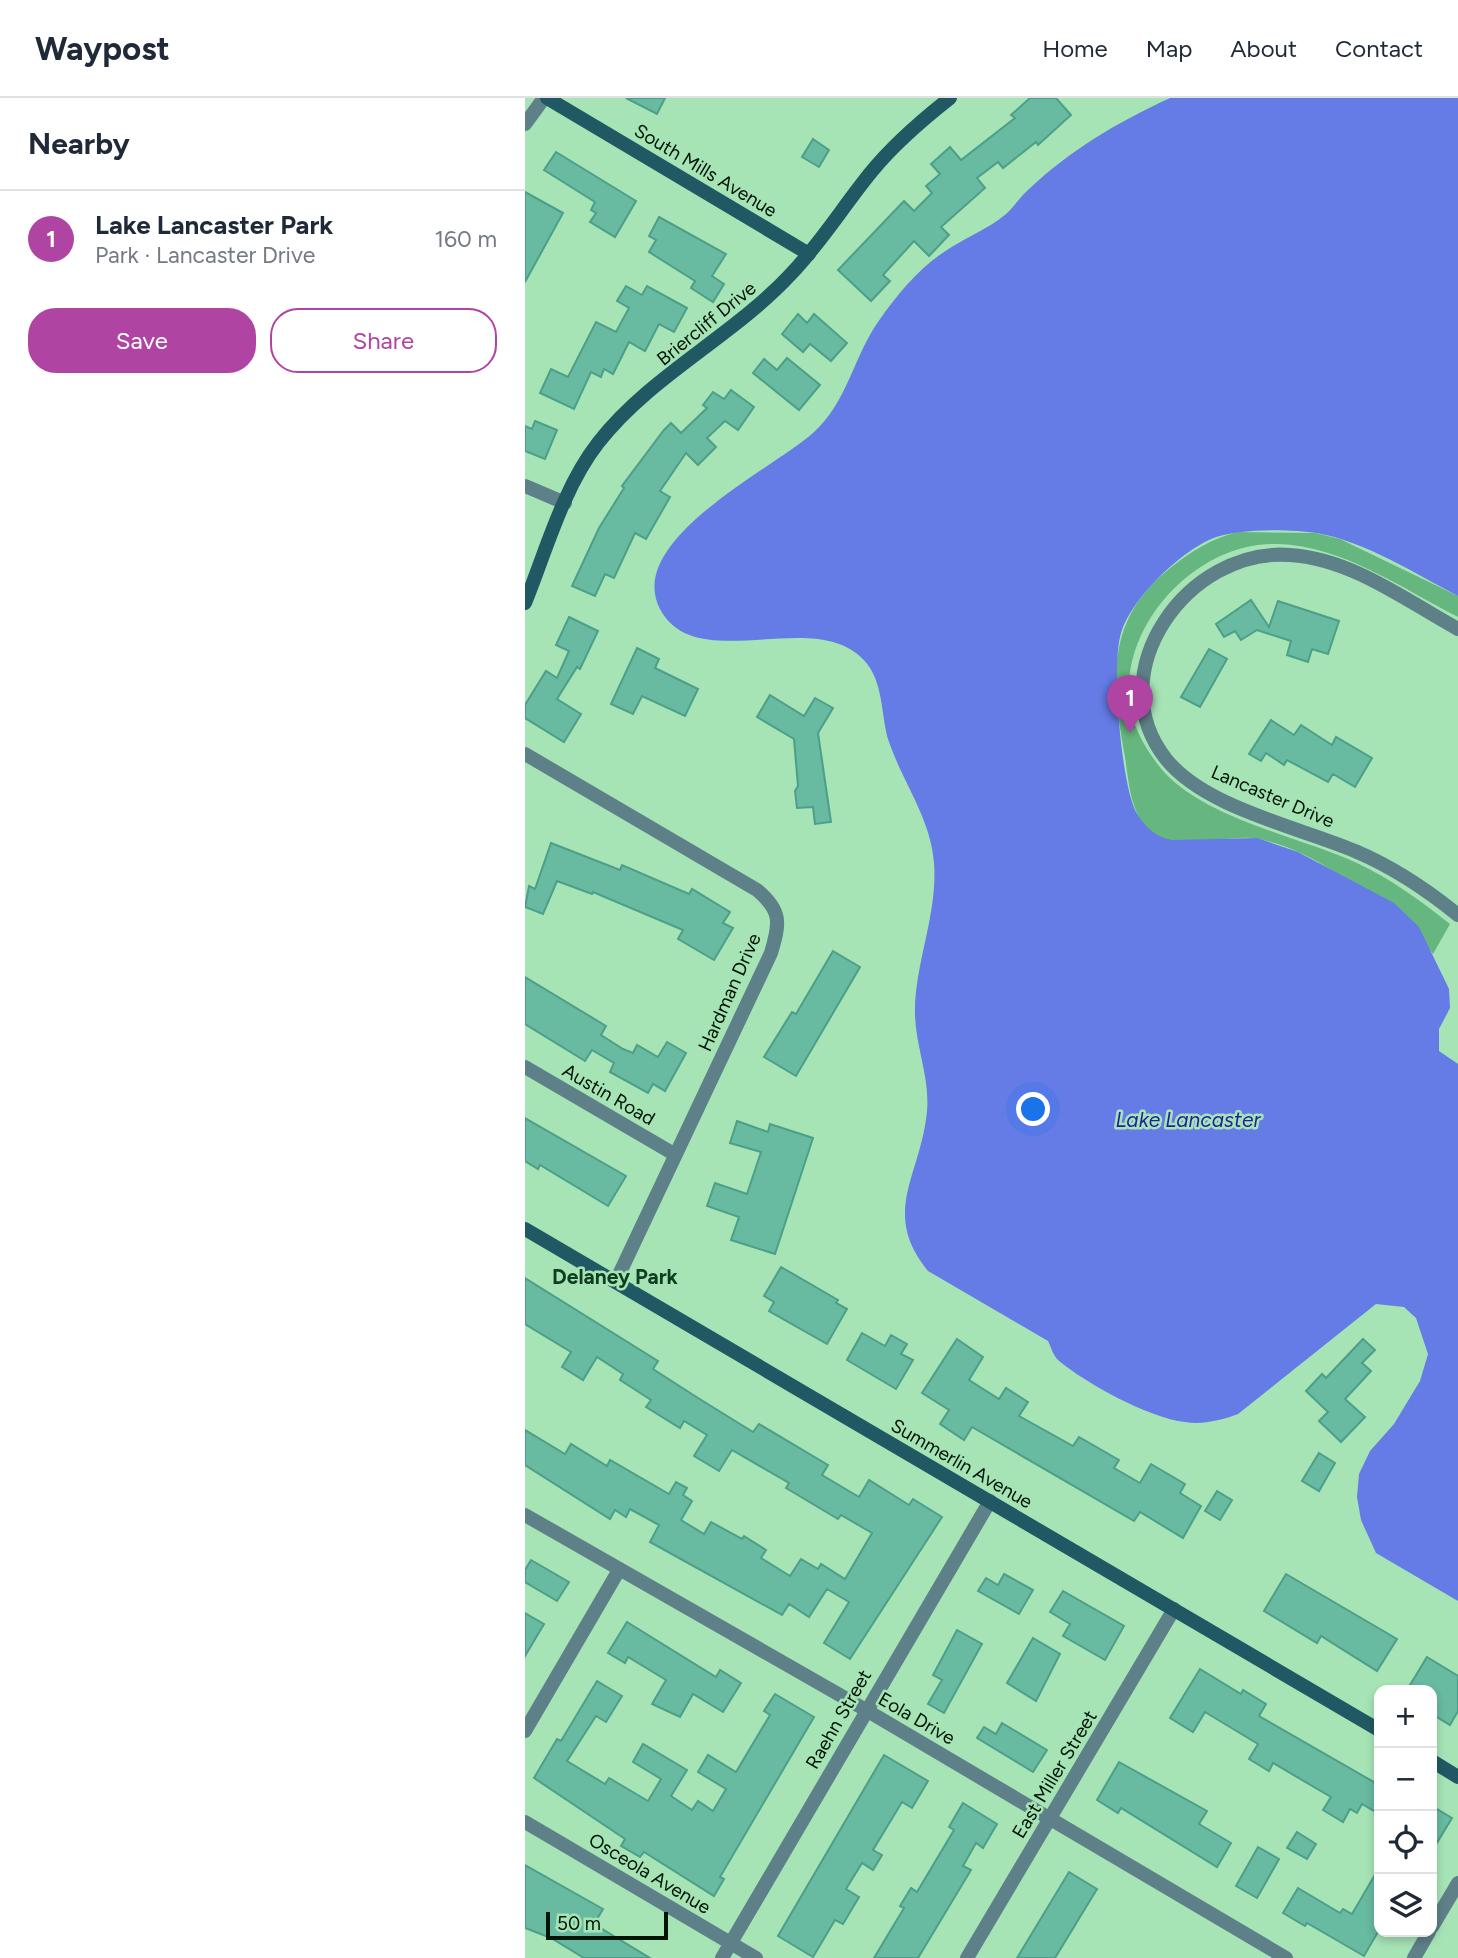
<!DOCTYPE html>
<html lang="en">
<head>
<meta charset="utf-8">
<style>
  body { margin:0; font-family:Figtree,sans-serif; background:#f2f2f3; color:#1f2937 }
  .controls { position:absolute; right:21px; bottom:21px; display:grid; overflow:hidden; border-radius:14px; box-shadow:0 4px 10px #0003 }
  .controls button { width:63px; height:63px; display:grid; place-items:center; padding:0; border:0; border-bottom:2px solid #e0e1e3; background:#fff; color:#1f2937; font:35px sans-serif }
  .scale { position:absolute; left:21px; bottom:18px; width:122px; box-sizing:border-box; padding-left:7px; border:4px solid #001506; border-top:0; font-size:19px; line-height:24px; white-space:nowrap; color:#001506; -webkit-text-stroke:5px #a6e4b6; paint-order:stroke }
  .you { position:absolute; left:509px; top:1012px; width:24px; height:24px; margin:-18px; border:5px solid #fff; border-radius:50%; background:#1a73e8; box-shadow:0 0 0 10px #1a73e833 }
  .badge { display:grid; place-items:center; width:46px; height:46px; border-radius:50%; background:#b044a3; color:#fff; font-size:23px; font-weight:700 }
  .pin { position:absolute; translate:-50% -58px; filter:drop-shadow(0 2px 4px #0008) }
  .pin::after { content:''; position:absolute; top:37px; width:24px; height:21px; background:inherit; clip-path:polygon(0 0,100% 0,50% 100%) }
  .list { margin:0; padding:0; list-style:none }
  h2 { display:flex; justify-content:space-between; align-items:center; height:91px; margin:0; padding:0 28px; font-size:30px }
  h2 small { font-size:23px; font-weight:400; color:#747a83 }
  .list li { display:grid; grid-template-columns:46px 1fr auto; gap:21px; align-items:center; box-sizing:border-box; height:98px; padding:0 28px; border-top:2px solid #e0e1e3 }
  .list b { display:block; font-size:26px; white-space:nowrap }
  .list p { margin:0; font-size:23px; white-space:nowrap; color:#747a83 }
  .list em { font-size:23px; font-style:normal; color:#747a83 }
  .actions { display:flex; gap:14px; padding:21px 28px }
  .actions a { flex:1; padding:16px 0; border:2px solid #b044a3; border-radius:28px; text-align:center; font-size:24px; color:#b044a3 }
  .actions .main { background:#b044a3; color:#fff }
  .icon { flex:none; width:38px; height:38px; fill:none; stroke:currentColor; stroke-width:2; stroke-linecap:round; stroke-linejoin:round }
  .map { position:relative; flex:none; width:933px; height:1860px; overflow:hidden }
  header { display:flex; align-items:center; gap:42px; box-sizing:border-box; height:98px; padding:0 35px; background:#fff; border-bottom:2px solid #e0e1e3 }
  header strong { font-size:33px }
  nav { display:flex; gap:38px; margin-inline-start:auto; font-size:24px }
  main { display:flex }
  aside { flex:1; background:#fff }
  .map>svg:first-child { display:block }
  .green { fill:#66b77f }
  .water { fill:#657be6 }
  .building { fill:#68baa1; stroke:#4c9f88; stroke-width:2 }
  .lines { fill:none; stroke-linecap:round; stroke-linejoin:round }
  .street { stroke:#5e8088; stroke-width:14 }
  .secondary { stroke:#205964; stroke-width:14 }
  .labels { text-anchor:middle; stroke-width:5; stroke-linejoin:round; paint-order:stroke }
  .street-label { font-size:19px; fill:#001506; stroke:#a6e4b6 }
  .water-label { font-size:21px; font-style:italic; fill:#231e9d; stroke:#a6e4b6 }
  .neighbourhood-label { font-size:21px; font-weight:bold; fill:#0e3d20; stroke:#a6e4b6 }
</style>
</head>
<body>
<header>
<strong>Waypost</strong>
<nav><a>Home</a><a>Map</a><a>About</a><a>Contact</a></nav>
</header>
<main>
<aside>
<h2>Nearby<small></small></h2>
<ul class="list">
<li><span class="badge">1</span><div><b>Lake Lancaster Park</b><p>Park · Lancaster Drive</p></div><em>160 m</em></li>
</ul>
<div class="actions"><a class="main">Save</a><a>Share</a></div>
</aside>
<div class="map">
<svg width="933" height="1860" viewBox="0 0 933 1860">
  <rect width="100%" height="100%" fill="#a6e4b6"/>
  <!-- green -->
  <path class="green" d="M 713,434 L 791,435 L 815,441 L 933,498 L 933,519 C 876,490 818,448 753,446 C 676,443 601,519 604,596 C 604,622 618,647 634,668 C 675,720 773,738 832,765 C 866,781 896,803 925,826 L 908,856 C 900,843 885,833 873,824 C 831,788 790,753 734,741 C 701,734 653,758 625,733 C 605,715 604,684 600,659 C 587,586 579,523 644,471 C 667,453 685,441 713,434 Z"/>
  <!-- water -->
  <path class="water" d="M 645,0 L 933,0 L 933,498 C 889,475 841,444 792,435 C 764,431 712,430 686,441 C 654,455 606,501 596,535 C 586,567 596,685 611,714 C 620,729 630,739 647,742 L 732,740 L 773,754 L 869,805 L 894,829 L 924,891 L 925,910 L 914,931 L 914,953 L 933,966 L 933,1503 L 851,1455 L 836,1422 L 832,1399 L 834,1376 L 845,1353 L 869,1326 L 895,1283 L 903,1256 L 891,1220 L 879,1209 L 851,1206 L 713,1316 C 697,1322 677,1327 660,1324 C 624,1320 560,1285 533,1262 C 528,1257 526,1249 523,1243 L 403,1173 C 355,1114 396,1078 402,1013 C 405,980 391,950 390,917 C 389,866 413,817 409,765 C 406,721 378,685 364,644 C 356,620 359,589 343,567 C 296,504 172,581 135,511 C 99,442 248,371 288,335 C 322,305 328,260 353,224 C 371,198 393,171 419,154 C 439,140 462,132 481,116 C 489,109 495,99 503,92 C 545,52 593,24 645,0 Z"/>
  <!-- building -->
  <g class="building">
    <polygon points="101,0 140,0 132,16"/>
    <polygon points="505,0 531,0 546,17 513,47 511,44 478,70 473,64 452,80 460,90 416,129 424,137 404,158 389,143 358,177 365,183 346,203 313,172 379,103 389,113 407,95 401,88 415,76 406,66 425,49 436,62 490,20 486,17"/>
    <polygon points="288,41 304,52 294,69 277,59"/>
    <polygon points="31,54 111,103 90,139 65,124 71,115 66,112 70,104 19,72"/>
    <polygon points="0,94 38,115 0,184"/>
    <polygon points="134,119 201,156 187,178 199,186 188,204 166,190 170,183 124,154 131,142 124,138"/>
    <polygon points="101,188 117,197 122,188 162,210 149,234 134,226 120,253 104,244 88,276 79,271 76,279 66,274 49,311 15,295 26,271 43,279 71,224 91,234 104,210 92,203"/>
    <polygon points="273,216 282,225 289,216 322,245 306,263 285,246 278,254 257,236"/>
    <polygon points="262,260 295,287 274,312 228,275 239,261 252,272"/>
    <polygon points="206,292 229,309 213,332 200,323 182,340 191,349 173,367 161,355 135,393 145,399 121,441 110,435 89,480 80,476 70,498 47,488 74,430 99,390 97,388 139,332 146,325 156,335 182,310 178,307 188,294 199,301"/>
    <polygon points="10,323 32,332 20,361 0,353 0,328 7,331"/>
    <polygon points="726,502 744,529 753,503 814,523 803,556 787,551 783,564 762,557 766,543 732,532 716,542 710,533 699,539 691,526"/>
    <polygon points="44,519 73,533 55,571 52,569 32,601 56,616 39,644 0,620 0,607 21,573 32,580 44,553 31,547"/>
    <polygon points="112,550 134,561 130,570 173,591 160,618 117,598 108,616 86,606"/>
    <polygon points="684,551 702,561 675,609 656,599"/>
    <polygon points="245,597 279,618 290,600 308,610 293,635 306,724 290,726 288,709 272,710 270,693 273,688 269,641 232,619"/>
    <polygon points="746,622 769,637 776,627 807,647 811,639 847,660 830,689 808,676 803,684 762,662 759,667 741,655 736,663 724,656"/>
    <polygon points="26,745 95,772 97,767 164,796 167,791 205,814 198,825 208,830 189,862 153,841 158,832 68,794 67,796 32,783 18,816 0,809 4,788 10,791"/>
    <polygon points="308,853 335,869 271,978 239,959 267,914 271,916"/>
    <polygon points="0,879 81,928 76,937 98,951 108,955 112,947 133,959 142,944 161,955 140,993 128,986 123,995 85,974 89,965 67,952 60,963 0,926"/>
    <polygon points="0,1020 101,1078 83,1108 15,1067 13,1071 0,1063"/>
    <polygon points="212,1023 243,1034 245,1026 288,1040 250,1156 206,1142 214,1119 182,1108 190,1085 222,1096 236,1054 205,1045"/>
    <polygon points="256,1169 313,1202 311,1205 322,1211 302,1246 244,1213 249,1204 239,1198"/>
    <polygon points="0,1180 133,1263 128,1271 173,1300 228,1334 234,1326 303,1367 297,1377 334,1399 344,1382 384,1407 388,1401 417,1419 325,1561 299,1545 324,1504 302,1491 284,1519 264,1506 257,1517 125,1444 134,1427 105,1411 101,1419 90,1412 85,1421 0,1367 0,1332 40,1356 46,1346 82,1368 85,1362 144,1396 151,1384 162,1390 158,1397 167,1403 156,1422 179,1436 186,1424 217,1441 219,1438 241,1452 236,1460 265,1478 276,1461 293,1471 296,1466 320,1481 347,1435 316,1417 313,1421 261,1390 264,1385 207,1352 194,1373 169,1358 182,1337 159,1323 155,1330 121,1309 126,1302 95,1282 98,1276 72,1259 58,1282 37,1269 46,1254 0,1226"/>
    <polygon points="337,1235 360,1248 366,1237 382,1246 376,1256 388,1262 371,1291 322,1262"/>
    <polygon points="432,1241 458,1259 444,1282 474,1301 481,1290 503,1304 494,1318 548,1348 554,1339 594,1362 589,1370 615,1385 626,1366 660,1386 655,1395 676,1408 658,1440 615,1414 609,1423 447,1329 439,1342 415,1326 424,1312 397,1295"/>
    <polygon points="838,1241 850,1252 837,1265 846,1273 820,1301 840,1319 816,1344 794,1323 803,1314 781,1293 797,1276 801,1280"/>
    <polygon points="794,1355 810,1365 794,1393 777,1383"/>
    <polygon points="692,1393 707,1402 695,1422 680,1413"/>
    <polygon points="6,1462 44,1484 32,1503 0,1484 0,1472"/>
    <polygon points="479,1476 508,1492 494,1516 453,1493 461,1480 473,1487"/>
    <polygon points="761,1476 872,1541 852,1573 796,1538 792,1545 739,1513"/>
    <polygon points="538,1493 599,1528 580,1562 538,1538 545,1526 525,1514"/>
    <polygon points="0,1515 19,1526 0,1558"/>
    <polygon points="102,1524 191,1579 195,1572 216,1585 198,1614 168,1596 155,1619 127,1606 141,1582 103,1559 100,1565 83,1555"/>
    <polygon points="432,1532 457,1546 419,1615 403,1606 417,1582 408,1577"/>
    <polygon points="508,1540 535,1556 511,1603 482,1585"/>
    <polygon points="902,1559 933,1578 933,1613 925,1627 907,1616 907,1592 882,1592"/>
    <polygon points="675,1571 716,1596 718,1592 741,1606 734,1618 854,1687 854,1716 837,1706 832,1715 825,1711 818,1724 798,1712 806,1699 748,1665 744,1673 724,1661 733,1646 680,1614 668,1634 645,1620"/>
    <polygon points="72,1583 97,1598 81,1624 71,1618 42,1663 80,1686 84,1680 123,1703 136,1681 108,1664 118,1646 162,1672 146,1698 167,1712 173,1703 188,1713 201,1691 173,1674 183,1657 211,1674 245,1617 239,1613 250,1596 289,1619 195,1779 199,1781 189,1798 119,1754 115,1759 96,1748 100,1741 9,1680 32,1641 36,1643"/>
    <polygon points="477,1625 522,1652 508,1674 452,1640 459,1629 471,1636"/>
    <polygon points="359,1657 403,1683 387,1710 377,1704 348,1752 357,1757 348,1772 337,1765 321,1791 334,1799 318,1826 310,1822 288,1859 253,1838"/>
    <polygon points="594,1664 682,1713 674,1726 706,1745 692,1769 596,1710 593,1715 572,1702"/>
    <polygon points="438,1705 472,1726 458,1750 451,1745 438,1768 446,1772 393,1860 349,1860 379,1810 375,1808 386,1790 392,1794 429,1732 424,1729"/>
    <polygon points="907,1708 927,1720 907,1753"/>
    <polygon points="772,1734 791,1746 782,1761 762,1750"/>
    <polygon points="733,1749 754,1761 732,1800 711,1788"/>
    <polygon points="0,1767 78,1811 69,1826 125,1860 59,1860 26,1840 0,1830"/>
    <polygon points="854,1770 854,1832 839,1858 782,1825 780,1828 758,1815 773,1790 815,1815 818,1811 827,1816"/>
    <polygon points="544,1774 572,1791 530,1860 492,1860"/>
  </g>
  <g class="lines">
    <!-- street -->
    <g class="street">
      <polyline points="0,26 19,0"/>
      <polyline points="0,388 40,405"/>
      <path d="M 933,531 C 880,502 827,461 765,457 C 663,449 573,575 641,661 C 680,710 774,729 830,753 C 868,769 901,791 933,817"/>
      <path d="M 0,656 L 232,792 C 257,813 255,825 246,855 L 91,1183"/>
      <polyline points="0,969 149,1056"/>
      <polyline points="0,1417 341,1612 761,1860"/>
      <polyline points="0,1633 94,1472"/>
      <polyline points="0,1724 231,1860"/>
      <polyline points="907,1829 933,1785"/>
      <polyline points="197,1860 465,1403"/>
      <polyline points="442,1860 649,1511"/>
      <polyline points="889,1860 904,1834"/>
    </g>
    <!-- secondary -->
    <g class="secondary">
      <polyline points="22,0 284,156"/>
      <path d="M 0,505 C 21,453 38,390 73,345 C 125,278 207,239 265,177 C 296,145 319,107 347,73 C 370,45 397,22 425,0"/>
      <polyline points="0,1131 854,1632"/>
      <polyline points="907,1663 933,1679"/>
    </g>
  </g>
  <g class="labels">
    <!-- street labels -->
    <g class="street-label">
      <text transform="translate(181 72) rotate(31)" y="7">South Mills Avenue</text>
      <text transform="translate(181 225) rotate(-39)" y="7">Briercliff Drive</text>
      <text transform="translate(748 698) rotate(23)" y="7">Lancaster Drive</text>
      <text transform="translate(204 894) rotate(-66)" y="7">Hardman Drive</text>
      <text transform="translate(84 996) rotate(30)" y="7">Austin Road</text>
      <text transform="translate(437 1365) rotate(30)" y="7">Summerlin Avenue</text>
      <text transform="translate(392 1620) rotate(30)" y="7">Eola Drive</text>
      <text transform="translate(313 1621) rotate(-60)" y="7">Raehn Street</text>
      <text transform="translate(529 1676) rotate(-59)" y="7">East Miller Street</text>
      <text transform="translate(125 1775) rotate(31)" y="7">Osceola Avenue</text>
    </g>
    <!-- water labels -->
    <g class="water-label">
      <text x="663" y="1029">Lake Lancaster</text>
    </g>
    <!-- neighbourhood labels -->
    <g class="neighbourhood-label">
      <text x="90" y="1186">Delaney Park</text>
    </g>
  </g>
</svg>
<div class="controls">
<button>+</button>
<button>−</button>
<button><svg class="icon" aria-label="locate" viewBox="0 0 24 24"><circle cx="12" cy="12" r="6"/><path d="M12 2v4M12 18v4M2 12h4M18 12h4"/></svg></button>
<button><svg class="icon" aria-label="layers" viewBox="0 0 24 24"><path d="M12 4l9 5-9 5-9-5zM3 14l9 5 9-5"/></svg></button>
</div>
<div class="scale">50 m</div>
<div class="you"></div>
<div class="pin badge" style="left:605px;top:635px">1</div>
</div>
</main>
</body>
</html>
